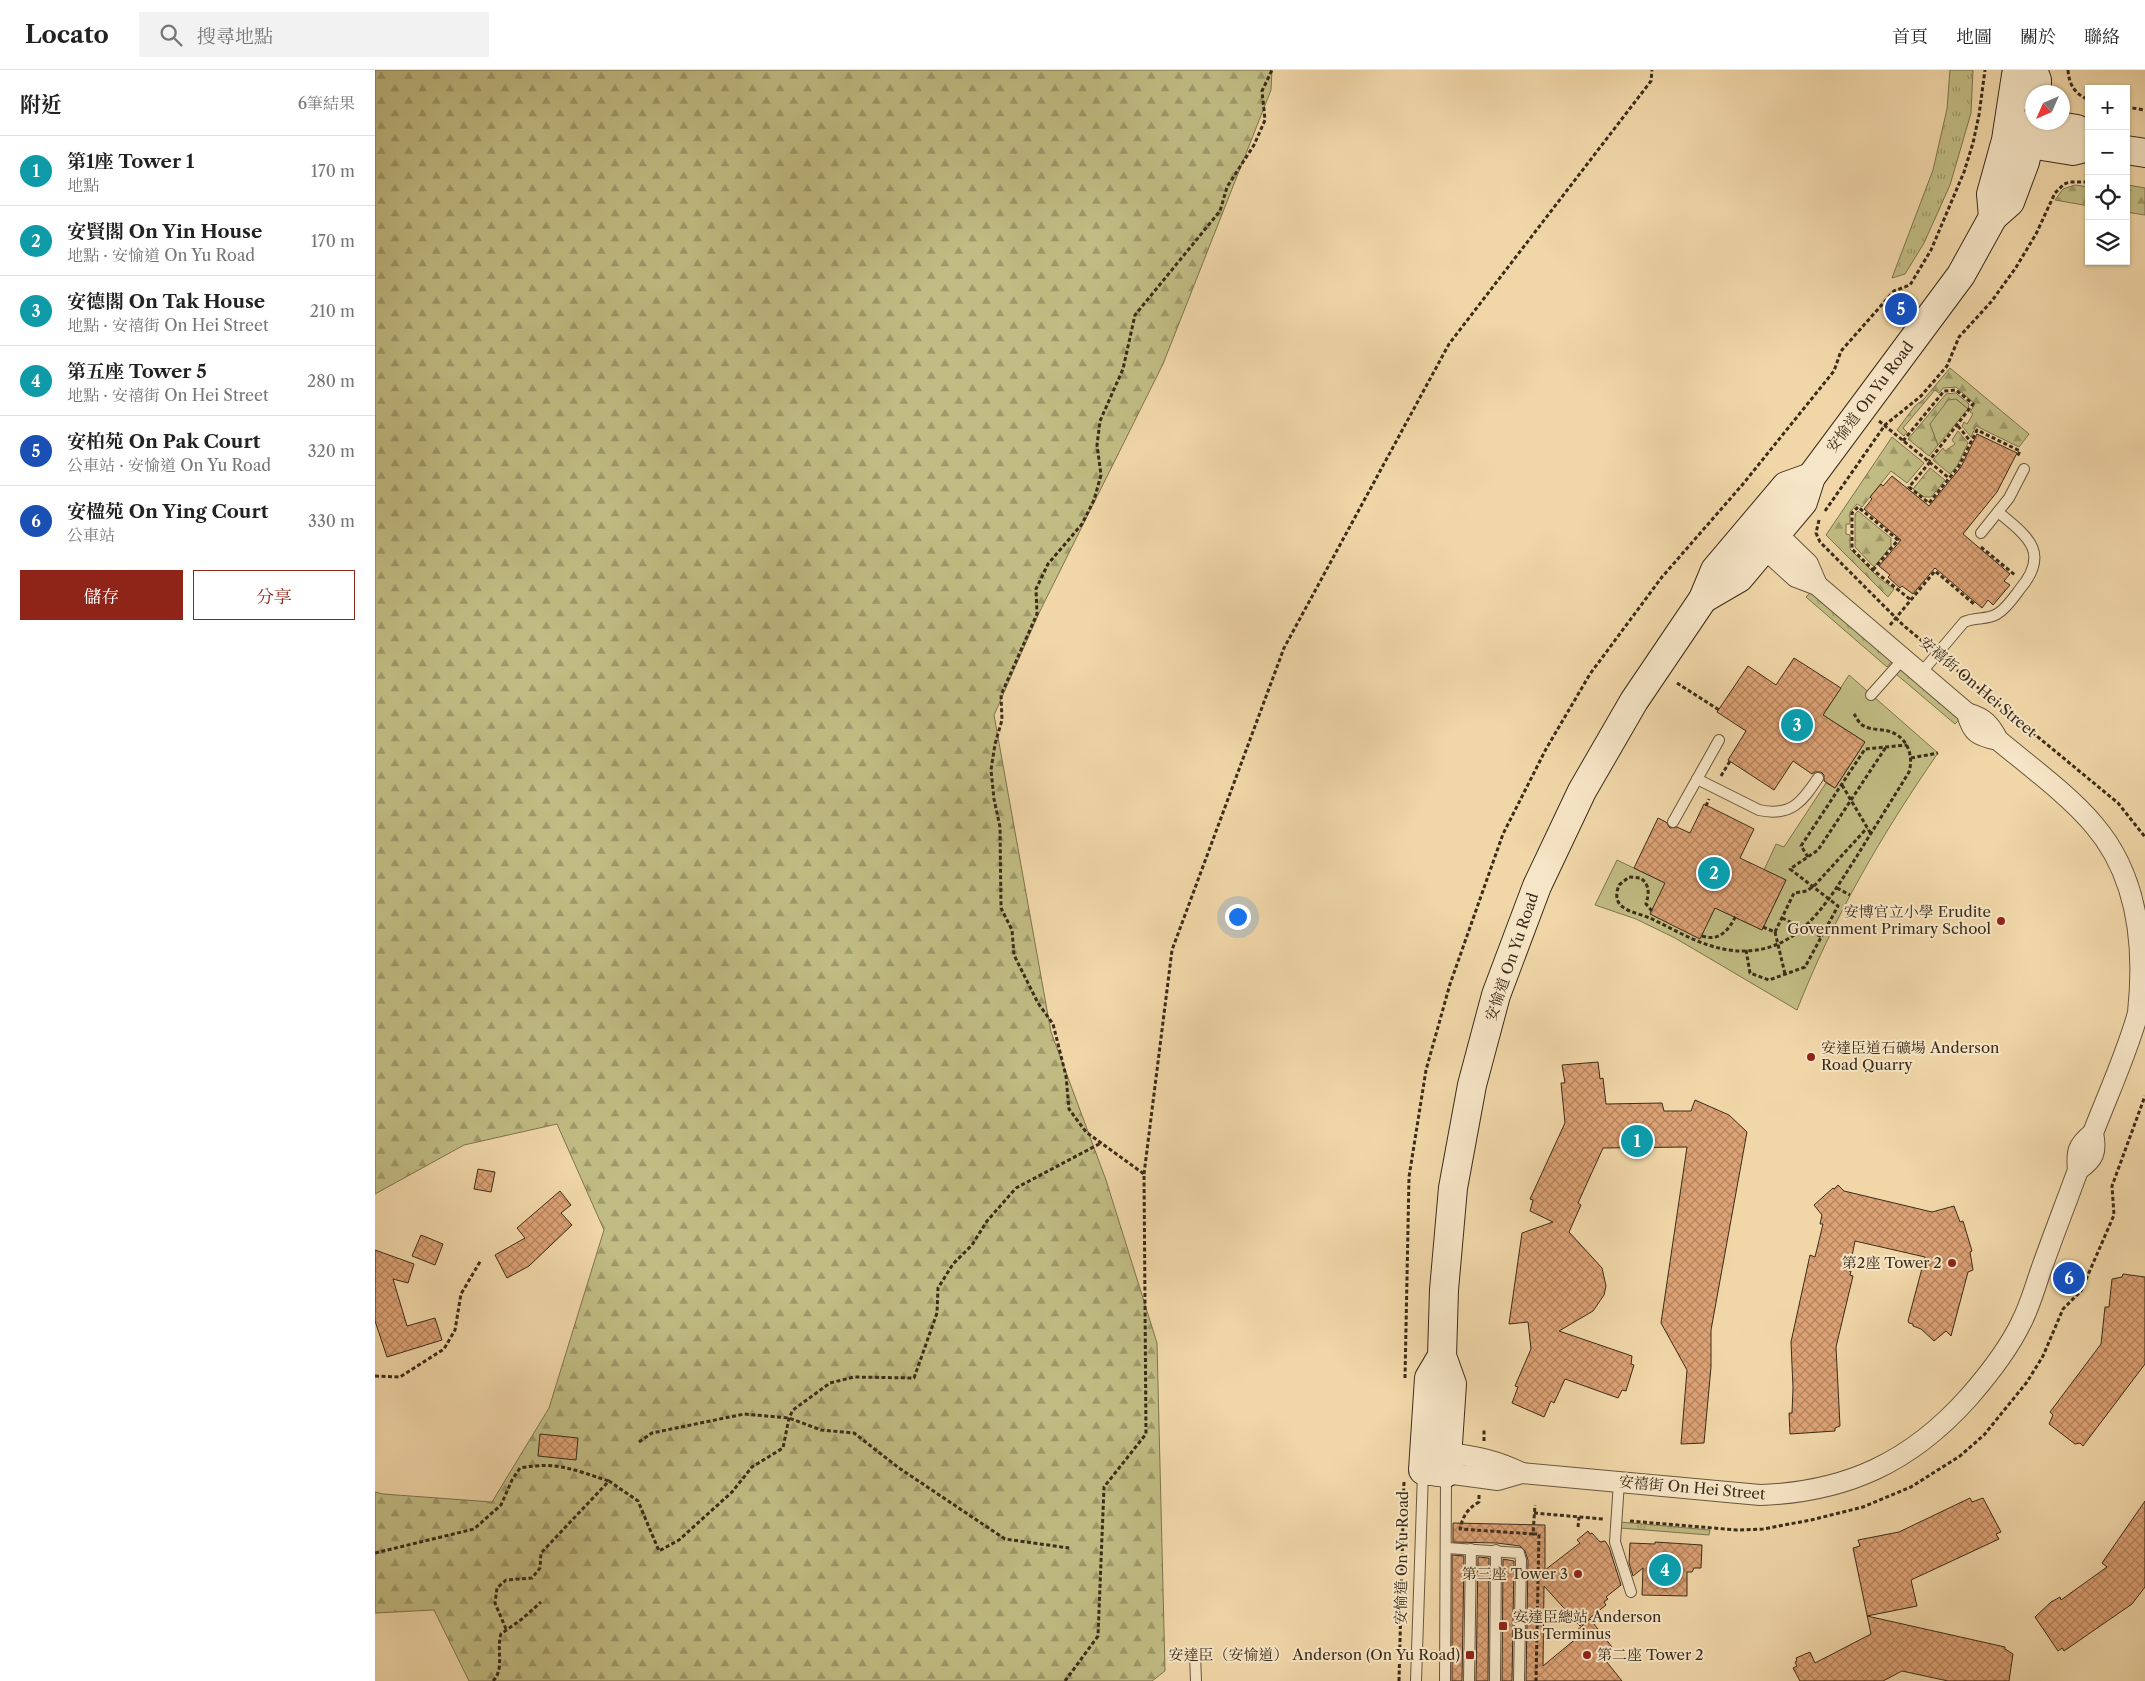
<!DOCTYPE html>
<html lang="zh-TW">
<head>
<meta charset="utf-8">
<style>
  body { margin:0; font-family:"Libre Caslon Text","Noto Serif TC",serif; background:#f2f2f2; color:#222 }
  .controls { position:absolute; right:15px; top:15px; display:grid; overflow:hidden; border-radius:0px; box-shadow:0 1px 4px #0004 }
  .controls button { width:45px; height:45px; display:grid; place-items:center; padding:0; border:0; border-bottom:1px solid #e0e0e0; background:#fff; color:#222; font:25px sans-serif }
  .compass { position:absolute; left:1650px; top:15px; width:45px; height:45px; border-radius:50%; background:#fff; box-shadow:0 1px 4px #0004; rotate:225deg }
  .you { position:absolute; left:862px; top:846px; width:18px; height:18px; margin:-12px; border:4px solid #fff; border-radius:50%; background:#1a73e8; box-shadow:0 0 0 8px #1a73e833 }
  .badge { display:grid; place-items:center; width:32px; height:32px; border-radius:50%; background:#8f2418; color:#fff; font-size:16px; font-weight:700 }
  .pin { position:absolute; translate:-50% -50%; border:2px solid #fff; box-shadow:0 1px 5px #0006 }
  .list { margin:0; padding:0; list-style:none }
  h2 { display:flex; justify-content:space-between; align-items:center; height:65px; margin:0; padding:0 20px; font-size:21px }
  h2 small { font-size:16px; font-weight:400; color:#767676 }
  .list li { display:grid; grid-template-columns:32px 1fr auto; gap:15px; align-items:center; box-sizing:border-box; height:70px; padding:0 20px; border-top:1px solid #e0e0e0 }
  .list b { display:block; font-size:19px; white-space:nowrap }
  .list p { margin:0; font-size:16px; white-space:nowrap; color:#767676 }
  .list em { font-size:16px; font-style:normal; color:#767676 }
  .actions { display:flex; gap:10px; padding:15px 20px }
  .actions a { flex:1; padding:11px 0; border:1px solid #8f2418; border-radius:0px; text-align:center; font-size:18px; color:#8f2418 }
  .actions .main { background:#8f2418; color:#fff }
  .icon { flex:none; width:28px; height:28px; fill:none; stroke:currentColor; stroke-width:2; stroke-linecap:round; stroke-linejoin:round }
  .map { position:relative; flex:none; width:1770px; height:1611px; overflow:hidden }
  header { display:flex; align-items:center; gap:30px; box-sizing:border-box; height:70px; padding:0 25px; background:#fff; border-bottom:1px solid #e0e0e0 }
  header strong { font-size:24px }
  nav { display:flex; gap:28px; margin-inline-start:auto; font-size:18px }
  .search { width:350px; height:45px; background:#f2f2f2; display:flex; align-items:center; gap:12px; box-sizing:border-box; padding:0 18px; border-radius:0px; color:#767676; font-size:19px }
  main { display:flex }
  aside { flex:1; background:#fff }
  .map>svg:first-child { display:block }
  .grass { fill:url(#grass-tufts); stroke:#7e744e }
  .forest { fill:url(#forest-firs); stroke:#7e744e }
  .green { fill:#c1bc83; stroke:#7e744e }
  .building { fill:url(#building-cross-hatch); stroke:#3b2c1a }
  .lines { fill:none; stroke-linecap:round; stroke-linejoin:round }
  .lane-casing { stroke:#68573e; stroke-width:12 }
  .street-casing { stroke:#68573e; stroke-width:22 }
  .secondary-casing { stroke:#3b2c1a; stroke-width:30 }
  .path { stroke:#3b2c1a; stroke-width:3; stroke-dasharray:4 2.5; stroke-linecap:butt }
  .lane { stroke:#f6e5c6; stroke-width:10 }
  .street { stroke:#f6e5c6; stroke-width:20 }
  .secondary { stroke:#f6e5c6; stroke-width:28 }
  .poi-dot { fill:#8f2418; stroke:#f6e5c6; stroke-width:2 }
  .labels { text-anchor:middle; stroke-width:4; stroke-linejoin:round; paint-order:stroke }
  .street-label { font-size:15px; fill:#3b2c1a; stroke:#f6e5c6 }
  .poi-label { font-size:15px; fill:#3b2c1a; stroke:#f6e5c6; text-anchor:end }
</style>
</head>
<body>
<header>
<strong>Locato</strong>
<div class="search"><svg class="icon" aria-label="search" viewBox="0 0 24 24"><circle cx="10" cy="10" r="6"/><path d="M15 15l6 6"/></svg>搜尋地點</div>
<nav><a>首頁</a><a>地圖</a><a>關於</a><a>聯絡</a></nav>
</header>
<main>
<aside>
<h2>附近<small>6筆結果</small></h2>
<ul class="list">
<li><span class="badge" style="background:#0f9aa8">1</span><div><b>第1座 Tower 1</b><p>地點</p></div><em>170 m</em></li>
<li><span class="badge" style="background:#0f9aa8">2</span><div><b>安賢閣 On Yin House</b><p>地點 · 安愉道 On Yu Road</p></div><em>170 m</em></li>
<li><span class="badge" style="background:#0f9aa8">3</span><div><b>安德閣 On Tak House</b><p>地點 · 安禧街 On Hei Street</p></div><em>210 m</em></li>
<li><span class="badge" style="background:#0f9aa8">4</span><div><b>第五座 Tower 5</b><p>地點 · 安禧街 On Hei Street</p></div><em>280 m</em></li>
<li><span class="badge" style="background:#1a4fb4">5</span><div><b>安柏苑 On Pak Court</b><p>公車站 · 安愉道 On Yu Road</p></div><em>320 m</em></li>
<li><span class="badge" style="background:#1a4fb4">6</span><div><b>安楹苑 On Ying Court</b><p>公車站</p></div><em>330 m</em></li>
</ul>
<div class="actions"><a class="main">儲存</a><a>分享</a></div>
</aside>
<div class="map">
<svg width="1770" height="1611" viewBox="0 0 1770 1611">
  <defs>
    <pattern id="grass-tufts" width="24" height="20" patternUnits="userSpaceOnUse" patternTransform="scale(1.25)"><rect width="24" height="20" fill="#c1bc83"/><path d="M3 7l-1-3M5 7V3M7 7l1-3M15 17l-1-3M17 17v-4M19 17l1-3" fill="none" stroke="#9e996a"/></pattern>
    <pattern id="forest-firs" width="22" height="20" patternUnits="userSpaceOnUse" patternTransform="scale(1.25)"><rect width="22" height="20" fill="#c1bc83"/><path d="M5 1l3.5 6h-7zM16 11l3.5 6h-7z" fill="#9e996a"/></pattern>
    <pattern id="building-cross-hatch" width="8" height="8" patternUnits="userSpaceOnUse" patternTransform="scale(1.25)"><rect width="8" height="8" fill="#dda275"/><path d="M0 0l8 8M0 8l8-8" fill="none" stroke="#b4845f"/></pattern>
  </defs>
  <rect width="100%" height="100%" fill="#f1d7a8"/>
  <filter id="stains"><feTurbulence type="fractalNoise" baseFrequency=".004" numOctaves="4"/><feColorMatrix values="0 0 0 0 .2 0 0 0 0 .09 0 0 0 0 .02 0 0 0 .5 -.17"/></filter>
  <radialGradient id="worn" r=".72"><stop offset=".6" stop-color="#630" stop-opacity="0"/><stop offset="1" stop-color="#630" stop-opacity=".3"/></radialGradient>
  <!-- grass -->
  <g class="grass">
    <polygon points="1575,0 1598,0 1596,43 1575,115 1549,173 1530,204 1517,208 1558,100 1572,39"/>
    <polygon points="1436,522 1517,591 1512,597 1431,527"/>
    <polygon points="1525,598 1585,649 1580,654 1521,604"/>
    <polygon points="1245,1452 1335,1460 1334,1465 1245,1458"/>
  </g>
  <!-- forest -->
  <g class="forest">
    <polygon points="0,0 897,0 896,20 788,294 665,541 619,645 676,962 731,1110 782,1273 790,1601 777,1611 94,1611 59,1540 0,1543 0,1422 8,1424 117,1432 174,1338 229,1160 182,1054 89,1075 0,1124"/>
    <polygon points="1700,115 1714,117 1714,136 1680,130 1688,119"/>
    <polygon points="1753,115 1770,118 1770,145 1751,142"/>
    <polygon points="1575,298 1654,364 1644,377 1601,356 1596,367 1587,356 1589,352 1592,354 1598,344 1595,342 1600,334 1581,317 1568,318 1564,323 1560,320 1528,358 1532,362 1529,366 1522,360 1540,336 1549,329"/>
    <polygon points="1581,323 1594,334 1593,339 1581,329 1555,354 1563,375 1554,386 1533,369 1571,324"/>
    <polygon points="1583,361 1593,373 1582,396 1575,404 1558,390 1568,378 1570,381 1580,374 1577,370"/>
    <polygon points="1517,367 1549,393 1532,413 1516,401 1487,437 1482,434 1475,442 1475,454 1471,454 1471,464 1475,465 1475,479 1504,508 1519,519 1513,527 1451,465"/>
    <polygon points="1555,398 1570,410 1556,427 1549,427 1538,419"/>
    <polygon points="1483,441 1516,468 1516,476 1499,497 1480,477 1480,444"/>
  </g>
  <!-- green -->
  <g class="green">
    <polygon points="1581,329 1593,339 1563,375 1555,354 1573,330"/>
    <path d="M 1474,605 L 1563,683 C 1507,764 1458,848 1422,940 L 1300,868 L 1261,849 L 1220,835 L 1242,790 L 1290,813 L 1325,868 L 1340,838 L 1387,860 L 1411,810 L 1389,800 L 1401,774 L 1409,777 L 1451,713 L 1460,718 L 1490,672 L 1448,645 Z"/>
  </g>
  <!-- building -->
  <g class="building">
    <polygon points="1602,364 1642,383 1622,422 1588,464 1635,504 1629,511 1635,515 1618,535 1613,530 1607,538 1560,498 1538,524 1527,516 1525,518 1513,507 1515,505 1504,496 1526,470 1489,439 1497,429 1495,427 1506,414 1508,416 1517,406 1554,436 1586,397"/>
    <polygon points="1419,588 1466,618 1448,645 1490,672 1460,718 1449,711 1449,705 1446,702 1440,702 1437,704 1418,691 1399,720 1353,690 1371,661 1342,642 1373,596 1401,615"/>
    <polygon points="1329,734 1379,759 1365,788 1411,810 1387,860 1340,838 1325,869 1275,844 1290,813 1259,798 1283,748 1291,752 1295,758 1302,757 1315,763"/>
    <polygon points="1223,992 1225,1009 1228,1008 1231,1034 1287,1033 1289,1041 1316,1041 1320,1030 1354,1045 1372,1062 1336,1260 1336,1297 1329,1373 1306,1374 1312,1300 1286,1253 1312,1077 1228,1078 1203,1133 1206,1135 1194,1162 1227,1198 1231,1216 1229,1225 1218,1241 1184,1261 1257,1286 1256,1294 1259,1295 1251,1321 1247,1320 1243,1328 1190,1309 1179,1333 1176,1331 1169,1347 1137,1333 1143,1317 1140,1316 1156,1279 1153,1252 1134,1254 1147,1163 1178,1152 1155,1141 1158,1130 1155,1129 1190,1053 1186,1013 1190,1013 1187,995"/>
    <polygon points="103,1099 120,1102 116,1122 99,1119"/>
    <polygon points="1463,1115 1469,1121 1557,1142 1579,1136 1585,1152 1588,1151 1597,1181 1595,1182 1598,1200 1593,1202 1576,1266 1571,1261 1559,1271 1546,1259 1538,1256 1538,1254 1534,1253 1533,1251 1550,1187 1480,1171 1474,1201 1476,1201 1475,1205 1478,1206 1461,1277 1465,1356 1460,1358 1460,1361 1415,1364 1414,1343 1417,1343 1418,1318 1416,1272 1435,1185 1440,1187 1448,1154 1445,1154 1447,1145 1439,1135 1458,1118 1459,1119"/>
    <polygon points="185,1121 196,1135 186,1143 197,1155 154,1196 132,1208 120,1185 150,1168 142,1158"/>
    <polygon points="46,1165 68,1174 60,1195 37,1186"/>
    <polygon points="0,1180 39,1194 33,1213 18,1209 32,1256 60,1248 67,1270 12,1287 0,1251"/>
    <polygon points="1748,1204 1770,1207 1770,1294 1708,1376 1705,1373 1700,1374 1674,1354 1678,1345 1675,1342 1726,1274 1730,1237 1734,1237 1737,1209 1747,1207"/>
    <polygon points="165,1364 203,1368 201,1390 163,1386"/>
    <polygon points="1595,1428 1597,1432 1608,1428 1626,1462 1621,1464 1624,1469 1536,1510 1542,1536 1492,1546 1630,1577 1630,1579 1638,1584 1634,1611 1573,1611 1527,1601 1508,1611 1425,1611 1418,1598 1422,1596 1420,1592 1422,1591 1421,1588 1435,1582 1440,1593 1496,1564 1478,1478 1485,1476 1483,1470 1524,1462"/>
    <polygon points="1770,1431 1770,1517 1757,1534 1689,1581 1687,1578 1683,1581 1660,1547 1676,1532 1685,1527 1686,1530 1732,1497 1727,1493"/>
    <polygon points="1078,1453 1170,1455 1170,1500 1205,1473 1202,1470 1213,1461 1215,1464 1217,1463 1225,1472 1230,1471 1234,1477 1246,1515 1231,1527 1233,1529 1229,1532 1231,1535 1205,1556 1169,1516 1168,1596 1203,1567 1200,1562 1215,1549 1237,1577 1231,1582 1235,1588 1231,1591 1247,1611 1151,1611 1153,1490 1150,1481 1145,1476 1122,1473 1078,1472"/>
    <polygon points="1280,1472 1327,1475 1326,1498 1319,1498 1317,1502 1312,1502 1312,1526 1267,1525 1268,1498 1258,1506 1254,1493 1255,1473 1280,1474"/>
    <polygon points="1077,1485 1089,1486 1087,1611 1077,1611"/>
    <polygon points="1103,1487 1114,1488 1113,1611 1101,1611"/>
    <polygon points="1128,1489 1139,1491 1137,1611 1127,1611"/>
  </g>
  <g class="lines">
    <!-- lane casing -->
    <g class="lane-casing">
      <g id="lane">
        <polyline points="1606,463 1634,428 1649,399"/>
        <path d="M 1546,603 L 1589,552 C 1600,547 1612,550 1622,544 C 1631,539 1639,527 1645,519 C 1676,482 1652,466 1623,442"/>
        <polyline points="1496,625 1529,588"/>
        <path d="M 1322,709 L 1384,740 C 1416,747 1427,732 1443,708"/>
        <polyline points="1298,752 1344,670"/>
        <polyline points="1244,1412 1240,1472 1256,1522"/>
        <polyline points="1072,1478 1144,1483 1146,1490 1144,1611"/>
        <polyline points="820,1583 821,1611"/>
        <polyline points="1041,1611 1048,1402"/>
        <polyline points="1070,1611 1071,1405"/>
        <polyline points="1094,1611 1096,1479"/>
        <polyline points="1120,1611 1121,1480"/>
      </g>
    </g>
    <!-- street casing -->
    <g class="street-casing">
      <g id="street">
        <polyline points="1402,464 1433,494 1442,515"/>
        <path d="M 1389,478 L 1421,507 L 1442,515 L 1592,643 C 1609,648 1615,654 1623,670 C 1653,695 1694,725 1719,755 C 1763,806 1770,877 1763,943 C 1752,983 1733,1024 1718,1063 C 1722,1082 1719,1089 1703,1100"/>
        <path d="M 1592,643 C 1597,663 1603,666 1623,670"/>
        <path d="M 1074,1383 C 1103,1387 1120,1390 1147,1403"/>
        <path d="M 1071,1403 L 1123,1410 L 1147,1403 L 1385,1425 C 1472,1422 1536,1392 1594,1327 C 1614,1304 1633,1280 1646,1253 C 1655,1236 1660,1217 1666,1200 C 1678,1166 1691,1133 1703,1100 C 1701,1081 1703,1075 1718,1063"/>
      </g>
    </g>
    <!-- secondary casing -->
    <g class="secondary-casing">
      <g id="secondary">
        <polyline points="1658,0 1662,10 1662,22"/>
        <polyline points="1659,52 1702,59 1714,68"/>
        <polyline points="1636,71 1698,81 1714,77"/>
        <polyline points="1751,80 1770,83"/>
        <polyline points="1618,147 1616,124 1631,70 1641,5 1644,0"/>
        <polyline points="1328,529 1364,508 1428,432 1436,407 1586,205 1618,147 1635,132 1650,92 1659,52"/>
        <polyline points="1067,1286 1054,1308 1048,1400 1071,1403 1077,1314 1067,1286 1069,1220 1078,1118 1097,1015 1121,925 1162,816 1207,721 1259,631 1328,529 1340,500 1411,416 1436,407"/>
      </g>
    </g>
    <!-- path -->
    <g class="path">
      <path d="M 1693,0 C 1694,15 1700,24 1714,30"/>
      <polyline points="1751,37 1770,40"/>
      <polyline points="1504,351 1574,408"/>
      <polyline points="1583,356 1596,372"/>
      <polyline points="1528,371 1569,321 1581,320 1598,334 1554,391"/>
      <polyline points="1555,392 1534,417 1554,433 1584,396 1602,360 1645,381 1642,387"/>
      <polyline points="1450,441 1510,355 1546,326 1572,296 1584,267 1616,232 1640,199 1661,164 1680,123 1689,114 1695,112 1714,112"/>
      <polyline points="1444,450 1441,463 1445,472 1528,555 1552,575"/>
      <polyline points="1606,477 1640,505"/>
      <polyline points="1498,500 1523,470 1483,437 1477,443 1477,479 1498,500 1536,530"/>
      <polyline points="1515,555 1560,501 1599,534"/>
      <polyline points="1572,592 1743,733 1770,767"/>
      <polyline points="1302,613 1344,640"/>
      <polyline points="1536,688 1563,683"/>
      <polyline points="1346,706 1355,691"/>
      <polyline points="1467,715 1496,764"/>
      <polyline points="1331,736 1334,729"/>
      <polyline points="1433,787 1426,776 1490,679 1532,675"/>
      <polyline points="1462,818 1475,825"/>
      <path d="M 1277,841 L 1271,834 C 1274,823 1275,816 1266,808 L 1254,807 L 1244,815 C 1234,841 1260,841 1277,849 C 1302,861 1326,876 1354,880 C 1422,889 1451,834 1482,786 C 1499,758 1517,730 1534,702 C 1539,685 1532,666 1513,661 C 1506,659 1496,660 1489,656 C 1484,654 1482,648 1479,644"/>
      <polyline points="1407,848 1447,867"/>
      <polyline points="1388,857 1400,862 1419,823 1432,821 1440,815 1492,758"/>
      <polyline points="1400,862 1410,904"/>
      <path d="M 1327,866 C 1346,872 1354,859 1362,844"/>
      <polyline points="1371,880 1375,903 1394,910 1430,897 1463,836 1415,799 1443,780 1511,677"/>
      <polyline points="769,1104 797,880 909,578 1074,274 1276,11 1277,0"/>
      <polyline points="0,1306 25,1307 69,1279 80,1260 86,1224 106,1190"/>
      <polyline points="1030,1308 1034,1107 1051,1000 1075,914 1128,764 1171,679 1215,604 1287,507 1368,414 1459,301 1466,281 1519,221 1535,215 1556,180 1589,102 1598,73 1604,45 1610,0"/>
      <polyline points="1109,1371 1109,1360"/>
      <polyline points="264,1372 277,1363 369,1344 414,1348 446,1360 479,1363 524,1398 630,1469 694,1478"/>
      <path d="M 1104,1425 L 1104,1432 C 1092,1439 1088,1446 1085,1459 L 1158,1464 L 1160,1435"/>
      <polyline points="1159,1443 1228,1449"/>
      <polyline points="1255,1451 1362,1460 1388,1459 1436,1450 1488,1437 1536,1417 1585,1386 1609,1365 1652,1312 1668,1286 1688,1239 1706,1221 1739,1145 1737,1116 1770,1026"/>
      <polyline points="1203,1457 1204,1447"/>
      <polyline points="1158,1464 1164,1464 1161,1611"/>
      <path d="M 0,1483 L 99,1459 L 126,1435 L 137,1410 L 145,1398 C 182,1391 199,1400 234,1411"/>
      <polyline points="131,1559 120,1533 122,1518 131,1510 157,1508 165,1498 166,1483 234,1411 263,1431 284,1481 304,1470 357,1422 377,1397 408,1378 414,1348 418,1340 455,1313 479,1307 539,1308 562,1243 563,1218 578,1194 597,1175 612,1151 641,1118 726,1073"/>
      <path d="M 118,1611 C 130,1599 121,1579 126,1564 L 147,1549 L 166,1532"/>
      <polyline points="690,1611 723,1566 729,1417 771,1364 769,1104 711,1062 694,1039 691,1006 678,954 663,933 639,885 637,860 626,838 625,757 619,729 616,700 620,674 627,650 626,625 662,544 661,519 673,494 707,454 719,430 726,405 722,375 725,351 748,299 760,245 845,141 852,117 879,75 890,50 887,21 897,0"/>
      <polyline points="1024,1611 1029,1411"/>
    </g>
    <!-- lane -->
    <use href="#lane" class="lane"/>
    <!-- street -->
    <use href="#street" class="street"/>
    <!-- secondary -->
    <use href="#secondary" class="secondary"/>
  </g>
  <!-- markers -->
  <g class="poi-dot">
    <circle cx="1626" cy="851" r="5"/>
    <circle cx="1436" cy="987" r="5"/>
    <circle cx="1577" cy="1193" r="5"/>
    <circle cx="1203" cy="1504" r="5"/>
    <rect x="1123" y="1551" width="10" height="10" rx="2.5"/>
    <rect x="1090" y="1580" width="10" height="10" rx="2.5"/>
    <circle cx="1212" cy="1585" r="5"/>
  </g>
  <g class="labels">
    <!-- street labels -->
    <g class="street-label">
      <text transform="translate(1495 327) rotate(-53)" y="5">安愉道 On Yu Road</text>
      <text transform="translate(1603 617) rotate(40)" y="5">安禧街 On Hei Street</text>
      <text transform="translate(1137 887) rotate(-71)" y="5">安愉道 On Yu Road</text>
      <text transform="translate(1317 1418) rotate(5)" y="5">安禧街 On Hei Street</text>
      <text transform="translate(1027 1488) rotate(-89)" y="5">安愉道 On Yu Road</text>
    </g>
    <!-- poi labels -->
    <g class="poi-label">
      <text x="1616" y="847">安博官立小學 Erudite<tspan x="1616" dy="17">Government Primary School</tspan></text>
      <text x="1446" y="983" text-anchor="start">安達臣道石礦場 Anderson<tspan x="1446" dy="17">Road Quarry</tspan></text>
      <text x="1567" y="1198">第2座 Tower 2</text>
      <text x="1193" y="1509">第三座 Tower 3</text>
      <text x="1138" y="1552" text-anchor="start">安達臣總站 Anderson<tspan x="1138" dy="17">Bus Terminus</tspan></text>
      <text x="1085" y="1590">安達臣（安愉道） Anderson (On Yu Road)</text>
      <text x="1222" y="1590" text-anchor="start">第二座 Tower 2</text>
    </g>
  </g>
  <rect width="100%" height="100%" filter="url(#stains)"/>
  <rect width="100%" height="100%" fill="url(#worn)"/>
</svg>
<div class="controls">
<button>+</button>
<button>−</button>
<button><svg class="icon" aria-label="locate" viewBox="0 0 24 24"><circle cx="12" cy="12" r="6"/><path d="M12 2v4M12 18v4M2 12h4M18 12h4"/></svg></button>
<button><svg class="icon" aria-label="layers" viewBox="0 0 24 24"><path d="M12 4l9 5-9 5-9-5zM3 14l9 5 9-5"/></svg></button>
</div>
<svg class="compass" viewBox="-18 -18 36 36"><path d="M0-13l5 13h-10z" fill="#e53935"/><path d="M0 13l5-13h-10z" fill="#767676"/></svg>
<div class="you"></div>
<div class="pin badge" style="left:1262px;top:1071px;background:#0f9aa8">1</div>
<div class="pin badge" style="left:1339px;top:803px;background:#0f9aa8">2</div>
<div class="pin badge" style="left:1422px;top:655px;background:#0f9aa8">3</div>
<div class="pin badge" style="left:1290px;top:1500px;background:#0f9aa8">4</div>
<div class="pin badge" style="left:1526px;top:239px;background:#1a4fb4">5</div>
<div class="pin badge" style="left:1694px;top:1208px;background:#1a4fb4">6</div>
</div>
</main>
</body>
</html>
